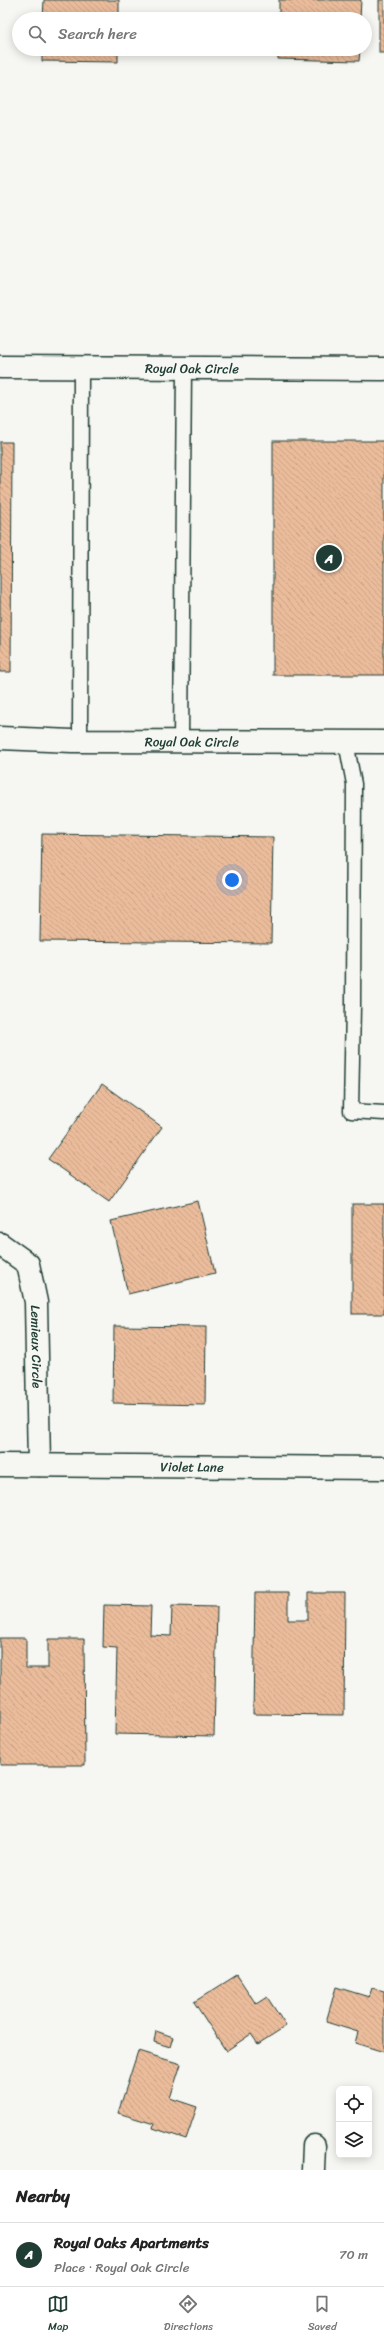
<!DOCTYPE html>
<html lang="en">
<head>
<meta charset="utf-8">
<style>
  body { margin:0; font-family:Sriracha,sans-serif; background:#f2f2f2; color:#222 }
  .controls { position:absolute; right:12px; bottom:12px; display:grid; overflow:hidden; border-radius:6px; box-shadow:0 2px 10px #0003 }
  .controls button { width:36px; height:36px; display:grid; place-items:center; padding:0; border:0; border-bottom:1px solid #e0e0e0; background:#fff; color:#222; font:20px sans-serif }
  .you { position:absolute; left:232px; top:880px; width:14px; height:14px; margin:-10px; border:3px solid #fff; border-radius:50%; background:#1a73e8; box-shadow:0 0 0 6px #1a73e833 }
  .badge { display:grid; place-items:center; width:26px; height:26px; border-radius:50%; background:#1f3d34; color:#fff; font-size:13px; font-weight:700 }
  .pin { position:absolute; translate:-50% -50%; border:2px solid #fff; box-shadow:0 1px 4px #0006 }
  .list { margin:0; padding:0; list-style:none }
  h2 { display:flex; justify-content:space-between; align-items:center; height:52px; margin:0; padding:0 16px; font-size:17px }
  h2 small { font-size:13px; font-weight:400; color:#767676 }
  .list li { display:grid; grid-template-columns:26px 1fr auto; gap:12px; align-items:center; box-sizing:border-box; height:64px; padding:0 16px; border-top:1px solid #e0e0e0 }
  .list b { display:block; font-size:15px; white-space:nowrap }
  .list p { margin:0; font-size:13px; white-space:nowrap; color:#767676 }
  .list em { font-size:13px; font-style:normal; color:#767676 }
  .icon { flex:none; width:22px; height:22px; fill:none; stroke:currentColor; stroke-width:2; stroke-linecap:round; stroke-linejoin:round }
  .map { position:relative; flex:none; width:384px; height:2170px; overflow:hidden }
  .search { position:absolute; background:#fff; box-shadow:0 2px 10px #0003; left:12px; right:12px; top:12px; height:44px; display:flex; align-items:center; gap:10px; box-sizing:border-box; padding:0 14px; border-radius:22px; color:#767676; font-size:15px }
  .sheet { height:116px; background:#fff }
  nav { display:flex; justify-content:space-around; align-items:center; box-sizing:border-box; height:56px; border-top:1px solid #e0e0e0; background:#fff; font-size:11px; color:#767676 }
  nav a { display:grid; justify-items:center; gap:2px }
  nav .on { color:#1f3d34 }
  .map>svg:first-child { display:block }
  .building { fill:url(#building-back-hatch); stroke:#1f3d34 }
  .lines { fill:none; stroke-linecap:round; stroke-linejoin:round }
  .service-casing { stroke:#1f3d34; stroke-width:17 }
  .minor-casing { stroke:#1f3d34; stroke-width:25 }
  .service { stroke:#f6f6f2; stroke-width:14 }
  .minor { stroke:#f6f6f2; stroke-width:22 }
  .labels { text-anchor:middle; stroke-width:4; stroke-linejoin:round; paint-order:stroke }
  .street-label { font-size:13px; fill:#1f3d34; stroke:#f6f6f2 }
</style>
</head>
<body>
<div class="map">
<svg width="384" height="2170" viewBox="0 0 384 2170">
  <defs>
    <pattern id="building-back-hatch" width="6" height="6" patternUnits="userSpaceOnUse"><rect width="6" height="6" fill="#ebbc9b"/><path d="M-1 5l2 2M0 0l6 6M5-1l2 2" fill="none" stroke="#c9a286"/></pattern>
  </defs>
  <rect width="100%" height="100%" fill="#f6f6f2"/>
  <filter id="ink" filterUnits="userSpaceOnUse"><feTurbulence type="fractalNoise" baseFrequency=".025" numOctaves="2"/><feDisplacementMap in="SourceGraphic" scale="8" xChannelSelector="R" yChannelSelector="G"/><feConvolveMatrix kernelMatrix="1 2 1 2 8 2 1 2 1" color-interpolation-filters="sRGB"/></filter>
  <g filter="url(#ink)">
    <!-- building -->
    <g class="building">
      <polygon points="44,0 119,0 119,19 43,19"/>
      <polygon points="279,0 361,0 360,19 279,19"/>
      <rect x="379" y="0" width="5" height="53"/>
      <polygon points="42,49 118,49 118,62 42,61"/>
      <polygon points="278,49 360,49 359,61 278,59"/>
      <rect x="273" y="441" width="111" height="234"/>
      <polygon points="0,442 12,442 11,672 0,672"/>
      <polygon points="42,834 273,837 271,943 40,941"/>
      <polygon points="102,1084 162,1127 109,1202 48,1159"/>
      <polygon points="198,1201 215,1273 128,1294 111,1221"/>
      <rect x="352" y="1204" width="32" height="110"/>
      <polygon points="114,1326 206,1327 205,1405 113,1403"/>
      <polygon points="255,1593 288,1593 288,1620 308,1620 308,1593 345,1593 344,1715 253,1714"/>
      <polygon points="104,1605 151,1606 150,1635 171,1636 172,1606 217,1607 214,1736 115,1734 117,1648 103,1647"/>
      <polygon points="0,1638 26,1638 26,1668 48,1668 48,1639 84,1639 85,1765 0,1765"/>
      <polygon points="237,1975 256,2004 267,1997 286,2026 258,2044 251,2034 226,2051 194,2002"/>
      <polygon points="336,1987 369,1997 372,1988 384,1991 384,2052 355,2043 358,2032 326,2022"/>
      <polygon points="156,2031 173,2037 170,2047 154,2042"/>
      <polygon points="138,2051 181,2064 170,2098 197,2107 186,2139 153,2128 154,2124 118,2113"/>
    </g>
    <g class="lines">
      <!-- service casing -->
      <g class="service-casing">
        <g id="service">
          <polyline points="80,741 81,367"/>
          <polyline points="181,741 184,367"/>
          <polyline points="346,742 354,784 353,1006 351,1111 384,1113"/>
        </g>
      </g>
      <!-- minor casing -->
      <g class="minor-casing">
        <g id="minor">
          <path id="s1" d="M 0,367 L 384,369"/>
          <path id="s2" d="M 0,738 L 72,741 L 384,742"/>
          <path id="s3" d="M 0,1244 L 28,1264 L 36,1302 L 39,1465"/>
          <path id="s4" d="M 0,1465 L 384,1468"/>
          <polyline points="313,2170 314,2146"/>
        </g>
      </g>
      <!-- service -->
      <use href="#service" class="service"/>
      <!-- minor -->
      <use href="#minor" class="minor"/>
    </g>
  </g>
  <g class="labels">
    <!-- street labels -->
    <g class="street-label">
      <text dy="5" stroke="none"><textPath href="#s1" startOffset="192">Royal Oak Circle</textPath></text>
      <text dy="5" stroke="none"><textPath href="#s2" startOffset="192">Royal Oak Circle</textPath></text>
      <text dy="5" stroke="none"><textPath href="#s3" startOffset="118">Lemieux Circle</textPath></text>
      <text dy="5" stroke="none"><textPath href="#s4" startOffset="192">Violet Lane</textPath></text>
    </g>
  </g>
</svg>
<div class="controls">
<button><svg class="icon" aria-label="locate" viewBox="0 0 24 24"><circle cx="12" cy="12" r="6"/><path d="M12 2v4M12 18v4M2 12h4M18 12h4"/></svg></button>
<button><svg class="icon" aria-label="layers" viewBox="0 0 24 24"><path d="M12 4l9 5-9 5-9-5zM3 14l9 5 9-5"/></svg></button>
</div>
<div class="you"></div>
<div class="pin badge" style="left:329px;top:558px">A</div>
<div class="search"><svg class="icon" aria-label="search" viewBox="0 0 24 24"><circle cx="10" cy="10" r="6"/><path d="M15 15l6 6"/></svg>Search here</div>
</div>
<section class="sheet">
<h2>Nearby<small></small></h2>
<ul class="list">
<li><span class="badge">A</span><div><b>Royal Oaks Apartments</b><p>Place · Royal Oak Circle</p></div><em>70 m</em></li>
</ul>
</section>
<nav>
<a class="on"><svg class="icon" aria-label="map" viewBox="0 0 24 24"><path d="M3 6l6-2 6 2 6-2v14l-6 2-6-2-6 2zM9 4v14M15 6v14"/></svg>Map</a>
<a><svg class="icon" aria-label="directions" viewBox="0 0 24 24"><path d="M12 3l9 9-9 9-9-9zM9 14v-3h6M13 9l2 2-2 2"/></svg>Directions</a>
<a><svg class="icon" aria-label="saved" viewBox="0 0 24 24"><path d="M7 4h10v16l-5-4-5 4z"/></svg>Saved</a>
</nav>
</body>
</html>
